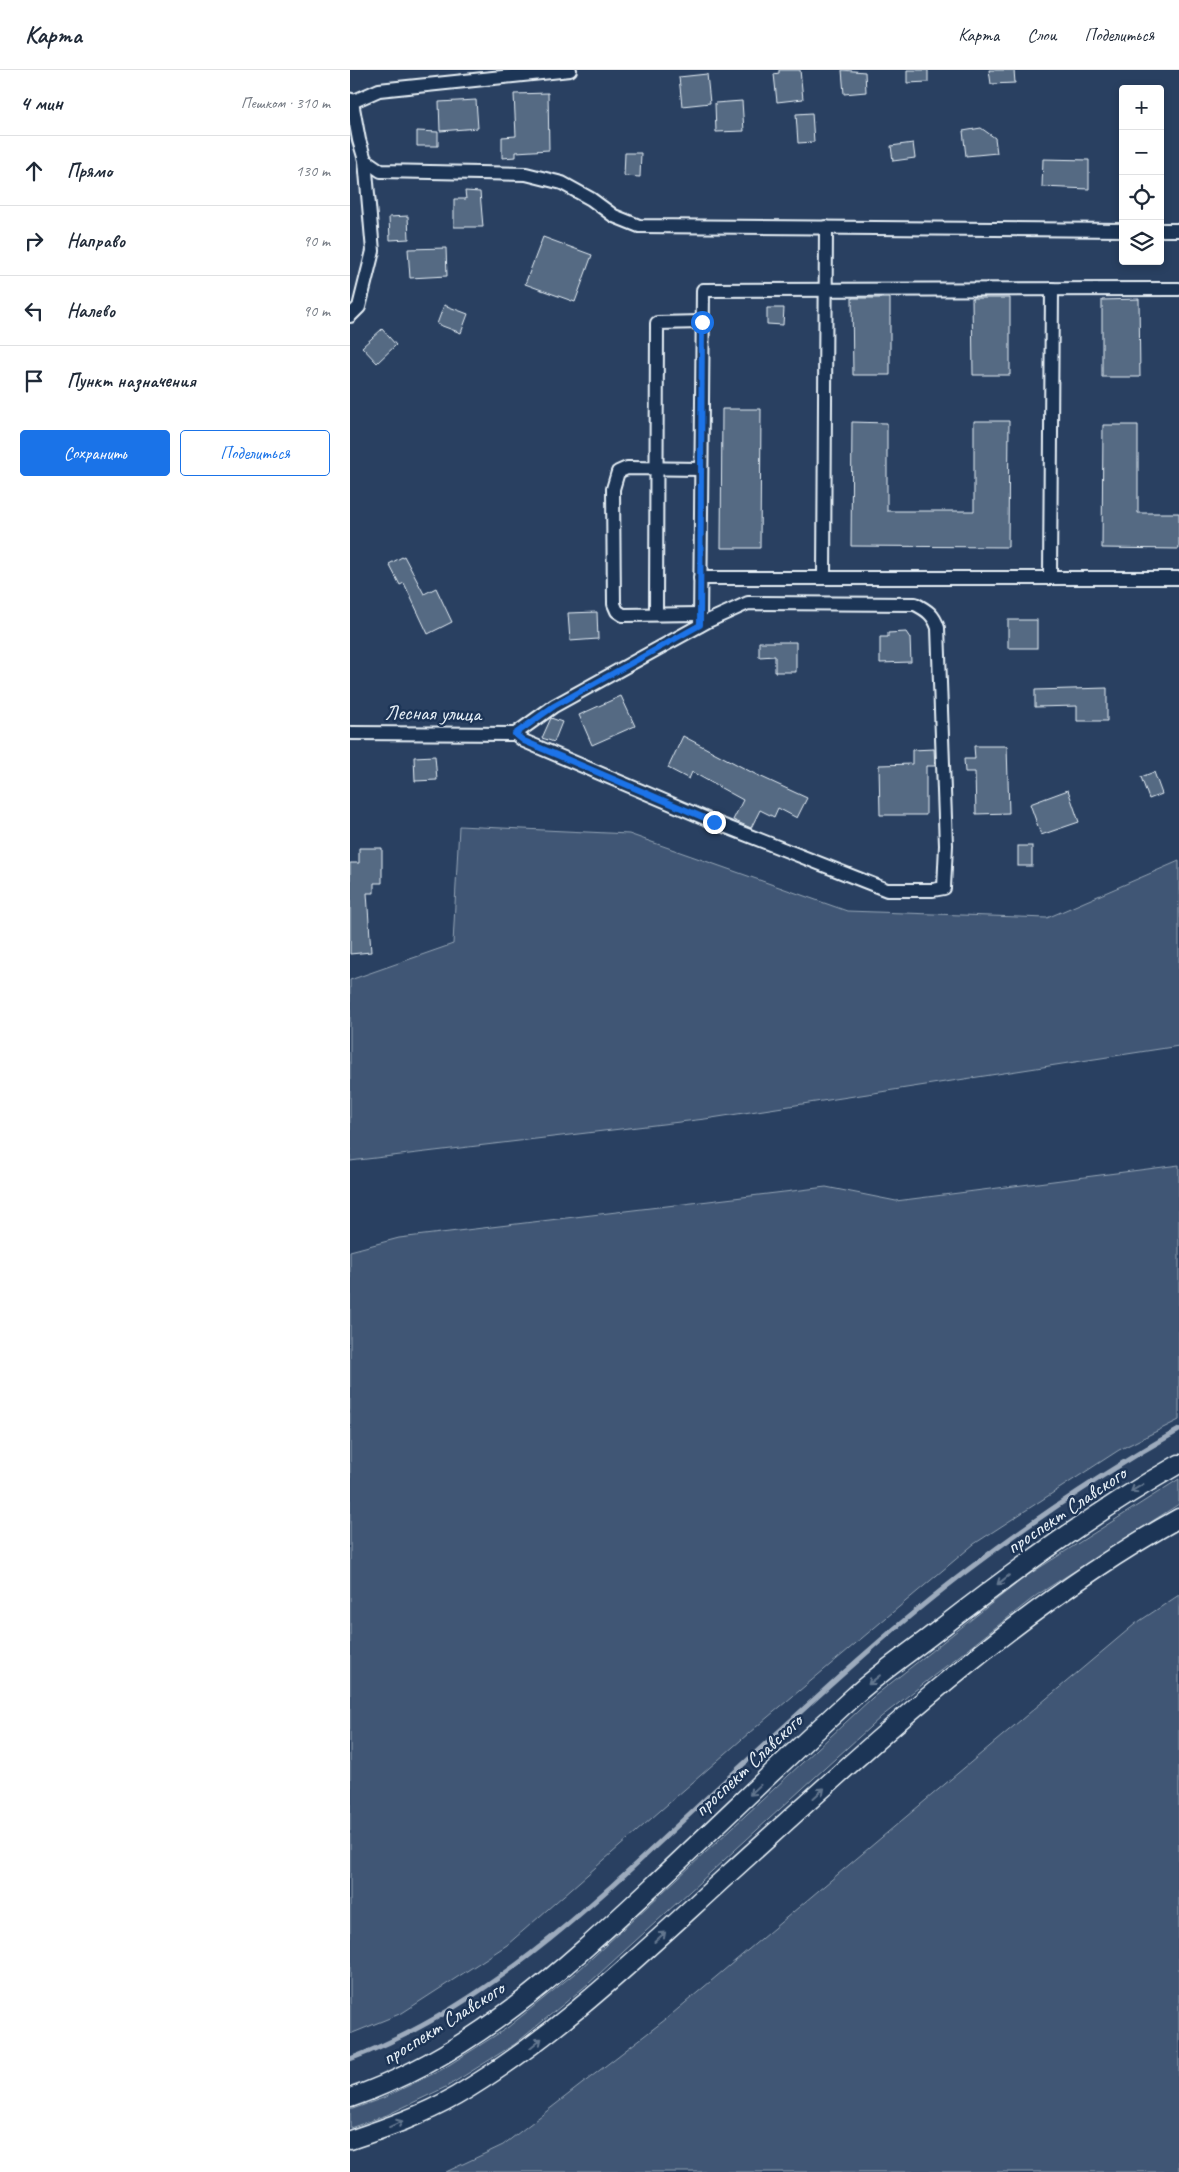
<!DOCTYPE html>
<html lang="ru">
<head>
<meta charset="utf-8">
<style>
  body { margin:0; font-family:Caveat,sans-serif; background:#f2f2f3; color:#1f2937 }
  .controls { position:absolute; right:15px; top:15px; display:grid; overflow:hidden; border-radius:5px; box-shadow:0 2px 8px #0003 }
  .controls button { width:45px; height:45px; display:grid; place-items:center; padding:0; border:0; border-bottom:1px solid #e0e1e3; background:#fff; color:#1f2937; font:25px sans-serif }
  .stop { position:absolute; width:15px; height:15px; margin:-11px; border:4px solid #1a73e8; border-radius:50%; background:#fff }
  .stop.end { background:#1a73e8; border-color:#fff; box-shadow:0 1px 5px #0008 }
  .list { margin:0; padding:0; list-style:none }
  h2 { display:flex; justify-content:space-between; align-items:center; height:65px; margin:0; padding:0 20px; font-size:21px }
  h2 small { font-size:16px; font-weight:400; color:#747a83 }
  .list li { display:grid; grid-template-columns:32px 1fr auto; gap:15px; align-items:center; box-sizing:border-box; height:70px; padding:0 20px; border-top:1px solid #e0e1e3 }
  .list b { display:block; font-size:19px; white-space:nowrap }
  .list em { font-size:16px; font-style:normal; color:#747a83 }
  .actions { display:flex; gap:10px; padding:15px 20px }
  .actions a { flex:1; padding:11px 0; border:1px solid #1a73e8; border-radius:5px; text-align:center; font-size:18px; color:#1a73e8 }
  .actions .main { background:#1a73e8; color:#fff }
  .icon { flex:none; width:28px; height:28px; fill:none; stroke:currentColor; stroke-width:2; stroke-linecap:round; stroke-linejoin:round }
  .map { position:relative; flex:none; width:829px; height:2102px; overflow:hidden }
  header { display:flex; align-items:center; gap:30px; box-sizing:border-box; height:70px; padding:0 25px; background:#fff; border-bottom:1px solid #e0e1e3 }
  header strong { font-size:24px }
  nav { display:flex; gap:28px; margin-inline-start:auto; font-size:18px }
  main { display:flex }
  aside { flex:1; background:#fff }
  .map>svg:first-child { display:block }
  .green { fill:#415774; stroke:#94a4b6 }
  .lines { fill:none; stroke-linecap:round; stroke-linejoin:round }
  .stream { stroke:#9dabbd; stroke-width:5 }
  .building { fill:#556a83; stroke:#e8f1f8 }
  .minor-casing { stroke:#e8f1f8; stroke-width:16 }
  .tertiary-casing { stroke:#e8f1f8; stroke-width:19 }
  .secondary-casing { stroke:#e8f1f8; stroke-width:21 }
  .minor { stroke:#1d3557; stroke-width:12 }
  .tertiary { stroke:#1d3557; stroke-width:15 }
  .secondary { stroke:#1d3557; stroke-width:18 }
  .oneway { stroke:#64778f }
  .route { stroke:#1a73e8; stroke-width:6 }
  .labels { text-anchor:middle; stroke-width:5; stroke-linejoin:round; paint-order:stroke }
  .street-label { font-size:21px; fill:#e8f1f8; stroke:#1d3557 }
</style>
</head>
<body>
<header>
<strong>Карта</strong>
<nav><a>Карта</a><a>Слои</a><a>Поделиться</a></nav>
</header>
<main>
<aside>
<h2>4 мин<small>Пешком · 310 m</small></h2>
<ul class="list">
<li><svg class="icon" aria-label="ahead" viewBox="0 0 24 24"><path d="M12 20V5M6 11l6-6 6 6"/></svg><div><b>Прямо</b></div><em>130 m</em></li>
<li><svg class="icon" aria-label="right" viewBox="0 0 24 24"><path d="M7 20v-9h11M14 6l5 5-5 5"/></svg><div><b>Направо</b></div><em>90 m</em></li>
<li><svg class="icon" aria-label="left" viewBox="0 0 24 24"><path d="M17 20v-9H6M10 6l-5 5 5 5"/></svg><div><b>Налево</b></div><em>90 m</em></li>
<li><svg class="icon" aria-label="arrive" viewBox="0 0 24 24"><path d="M6 21V4h12l-3 4 3 4H6"/></svg><div><b>Пункт назначения</b></div></li>
</ul>
<div class="actions"><a class="main">Сохранить</a><a>Поделиться</a></div>
</aside>
<div class="map">
<svg width="829" height="2102" viewBox="0 0 829 2102">
  <rect width="100%" height="100%" fill="#294061"/>
  <filter id="ink" filterUnits="userSpaceOnUse"><feTurbulence type="fractalNoise" baseFrequency=".02" numOctaves="2"/><feDisplacementMap in="SourceGraphic" scale="10" xChannelSelector="R" yChannelSelector="G"/><feConvolveMatrix kernelMatrix="1 2 1 2 8 2 1 2 1" color-interpolation-filters="sRGB"/></filter>
  <g filter="url(#ink)">
    <!-- green -->
    <g class="green">
      <polygon points="109,756 279,764 497,841 697,848 829,791 829,976 355,1049 0,1091 0,910 103,874"/>
      <polygon points="829,1095 829,1350 769,1380 624,1474 399,1663 157,1875 52,1943 0,1964 0,1181 49,1168 476,1117 546,1131"/>
      <polygon points="829,1409 829,1434 687,1525 531,1647 238,1914 165,1974 98,2016 37,2045 0,2058 0,2040 33,2028 91,2000 157,1958 230,1899 522,1628 675,1507"/>
      <polygon points="829,1525 829,2102 96,2102 153,2075 316,1949 785,1554"/>
    </g>
    <g class="lines">
      <!-- stream -->
      <path class="stream" d="M 0,1989 C 158,1929 277,1800 400,1688 C 471,1623 542,1557 619,1499 C 685,1449 756,1401 829,1360"/>
    </g>
    <!-- building -->
    <g class="building">
      <polygon points="429,0 450,0 453,29 427,32 424,4 429,3"/>
      <polygon points="492,0 515,2 516,22 494,24"/>
      <polygon points="557,0 578,0 578,12 557,13"/>
      <polygon points="639,0 664,0 665,13 641,14"/>
      <polygon points="357,4 360,33 332,36 329,7"/>
      <polygon points="198,23 199,80 166,82 166,87 152,88 152,67 166,66 164,24"/>
      <polygon points="126,30 128,58 90,61 89,32"/>
      <polygon points="392,31 394,61 366,62 365,33"/>
      <polygon points="462,43 464,72 448,73 446,44"/>
      <polygon points="631,58 645,68 647,83 616,86 613,61"/>
      <polygon points="67,61 88,62 88,76 67,76"/>
      <polygon points="563,73 565,88 543,91 541,76"/>
      <polygon points="275,83 291,83 290,107 274,106"/>
      <polygon points="693,89 739,90 739,119 692,117"/>
      <polygon points="115,121 130,122 133,157 104,157 104,129 116,129"/>
      <polygon points="58,146 59,169 40,170 39,147"/>
      <polygon points="193,167 242,185 225,232 175,214"/>
      <polygon points="96,178 97,206 60,208 58,179"/>
      <polygon points="502,228 540,228 540,305 503,305"/>
      <polygon points="622,228 660,228 660,305 623,305"/>
      <polygon points="789,229 790,307 752,307 752,230"/>
      <polygon points="94,235 118,244 111,263 87,254"/>
      <polygon points="417,238 434,238 433,255 417,254"/>
      <polygon points="32,259 46,275 27,293 12,277"/>
      <polygon points="372,339 411,339 410,478 371,478"/>
      <polygon points="624,351 659,351 658,477 501,476 502,352 537,353 537,441 624,441"/>
      <polygon points="753,355 788,355 788,443 829,443 829,479 752,478"/>
      <polygon points="54,486 74,524 86,518 102,552 78,564 54,513 50,515 39,494"/>
      <polygon points="247,542 248,569 220,571 218,543"/>
      <rect x="658" y="550" width="29" height="28"/>
      <polygon points="556,562 560,568 561,592 530,593 530,567 538,567 538,563"/>
      <polygon points="409,572 446,572 446,602 425,602 425,586 409,587"/>
      <polygon points="757,618 757,651 727,651 727,636 685,637 685,620"/>
      <polygon points="271,626 285,656 242,675 229,645"/>
      <polygon points="201,648 212,652 204,672 192,668"/>
      <polygon points="333,666 405,704 457,728 447,748 428,738 424,747 410,740 401,758 383,750 393,730 342,702 339,709 318,698"/>
      <polygon points="624,676 657,676 659,743 626,744 625,702 615,702 614,689 625,689"/>
      <polygon points="584,679 585,696 576,696 576,745 530,745 529,695 562,694 562,680"/>
      <polygon points="85,686 87,710 65,711 64,687"/>
      <polygon points="804,702 812,724 799,729 791,707"/>
      <polygon points="718,720 729,752 691,765 680,734"/>
      <rect x="668" y="776" width="14" height="20"/>
      <polygon points="9,778 32,778 32,813 24,813 24,823 17,823 21,882 0,884 0,793 9,793"/>
    </g>
    <g class="lines">
      <!-- minor casing -->
      <g class="minor-casing">
        <g id="minor">
          <polyline points="220,0 29,20 2,32 9,70 15,90 31,101 176,104 212,113 241,129 264,146 289,156 773,160"/>
          <polyline points="810,160 829,160"/>
          <polyline points="0,246 9,237 23,181 15,90"/>
          <polyline points="700,507 702,219"/>
          <polyline points="350,508 829,508"/>
          <polyline points="474,508 476,157"/>
          <path d="M 398,533 L 565,534 C 577,540 584,545 588,558 L 596,775 L 594,818 L 583,820 L 537,820 L 364,752 L 174,671 L 165,664 L 204,636 L 358,551 Z"/>
          <polyline points="306,544 307,253 352,252"/>
          <polyline points="350,544 273,545 267,541 264,534 263,419 268,402 277,398 351,399"/>
          <polyline points="350,555 353,220 829,219"/>
          <polyline points="0,663 165,664"/>
        </g>
      </g>
      <!-- tertiary casing -->
      <g class="tertiary-casing">
        <polyline id="tertiary" points="0,31 2,32"/>
      </g>
      <!-- secondary casing -->
      <g class="secondary-casing">
        <g id="secondary">
          <path d="M 0,2028 C 123,1985 215,1898 308,1811 C 373,1750 437,1687 503,1627 C 530,1602 562,1581 591,1558 C 667,1499 745,1442 829,1394"/>
          <path d="M 0,2070 C 36,2058 73,2045 106,2026 C 209,1965 294,1881 382,1801 C 520,1676 665,1539 829,1448"/>
        </g>
      </g>
      <!-- minor -->
      <use href="#minor" class="minor"/>
      <!-- tertiary -->
      <use href="#tertiary" class="tertiary"/>
      <!-- secondary -->
      <use href="#secondary" class="secondary"/>
    </g>
    <!-- one-way arrows -->
    <defs><path id="oneway-shaft" d="M-6 0H5M1.5-3L5.5 0L1.5 3" fill="none" stroke-width="1.6" stroke-linecap="round" stroke-linejoin="round" transform="scale(1.25)"/></defs>
    <g class="oneway">
      <use href="#oneway-shaft" transform="translate(787 1418) rotate(149)"/>
      <use href="#oneway-shaft" transform="translate(653 1510) rotate(142)"/>
      <use href="#oneway-shaft" transform="translate(524 1610) rotate(142)"/>
      <use href="#oneway-shaft" transform="translate(405 1720) rotate(137)"/>
      <use href="#oneway-shaft" transform="translate(469 1723) rotate(-42)"/>
      <use href="#oneway-shaft" transform="translate(310 1867) rotate(-42)"/>
      <use href="#oneway-shaft" transform="translate(186 1973) rotate(-39)"/>
      <use href="#oneway-shaft" transform="translate(46 2054) rotate(-24)"/>
    </g>
  </g>
  <g class="lines" filter="url(#ink)">
    <!-- route -->
    <polyline class="route" points="352,252 350,555 204,636 165,664 174,671 364,752"/>
  </g>
  <g class="labels">
    <!-- street labels -->
    <g class="street-label">
      <text transform="translate(83 643) rotate(1)" y="7">Лесная улица</text>
      <text transform="translate(716 1440) rotate(-34)" y="7">проспект Славского</text>
      <text transform="translate(398 1695) rotate(-43)" y="7">проспект Славского</text>
      <text transform="translate(93 1953) rotate(-32)" y="7">проспект Славского</text>
    </g>
  </g>
</svg>
<div class="controls">
<button>+</button>
<button>−</button>
<button><svg class="icon" aria-label="locate" viewBox="0 0 24 24"><circle cx="12" cy="12" r="6"/><path d="M12 2v4M12 18v4M2 12h4M18 12h4"/></svg></button>
<button><svg class="icon" aria-label="layers" viewBox="0 0 24 24"><path d="M12 4l9 5-9 5-9-5zM3 14l9 5 9-5"/></svg></button>
</div>
<div class="stop" style="left:352px;top:252px"></div>
<div class="stop end" style="left:364px;top:752px"></div>
</div>
</main>
</body>
</html>
